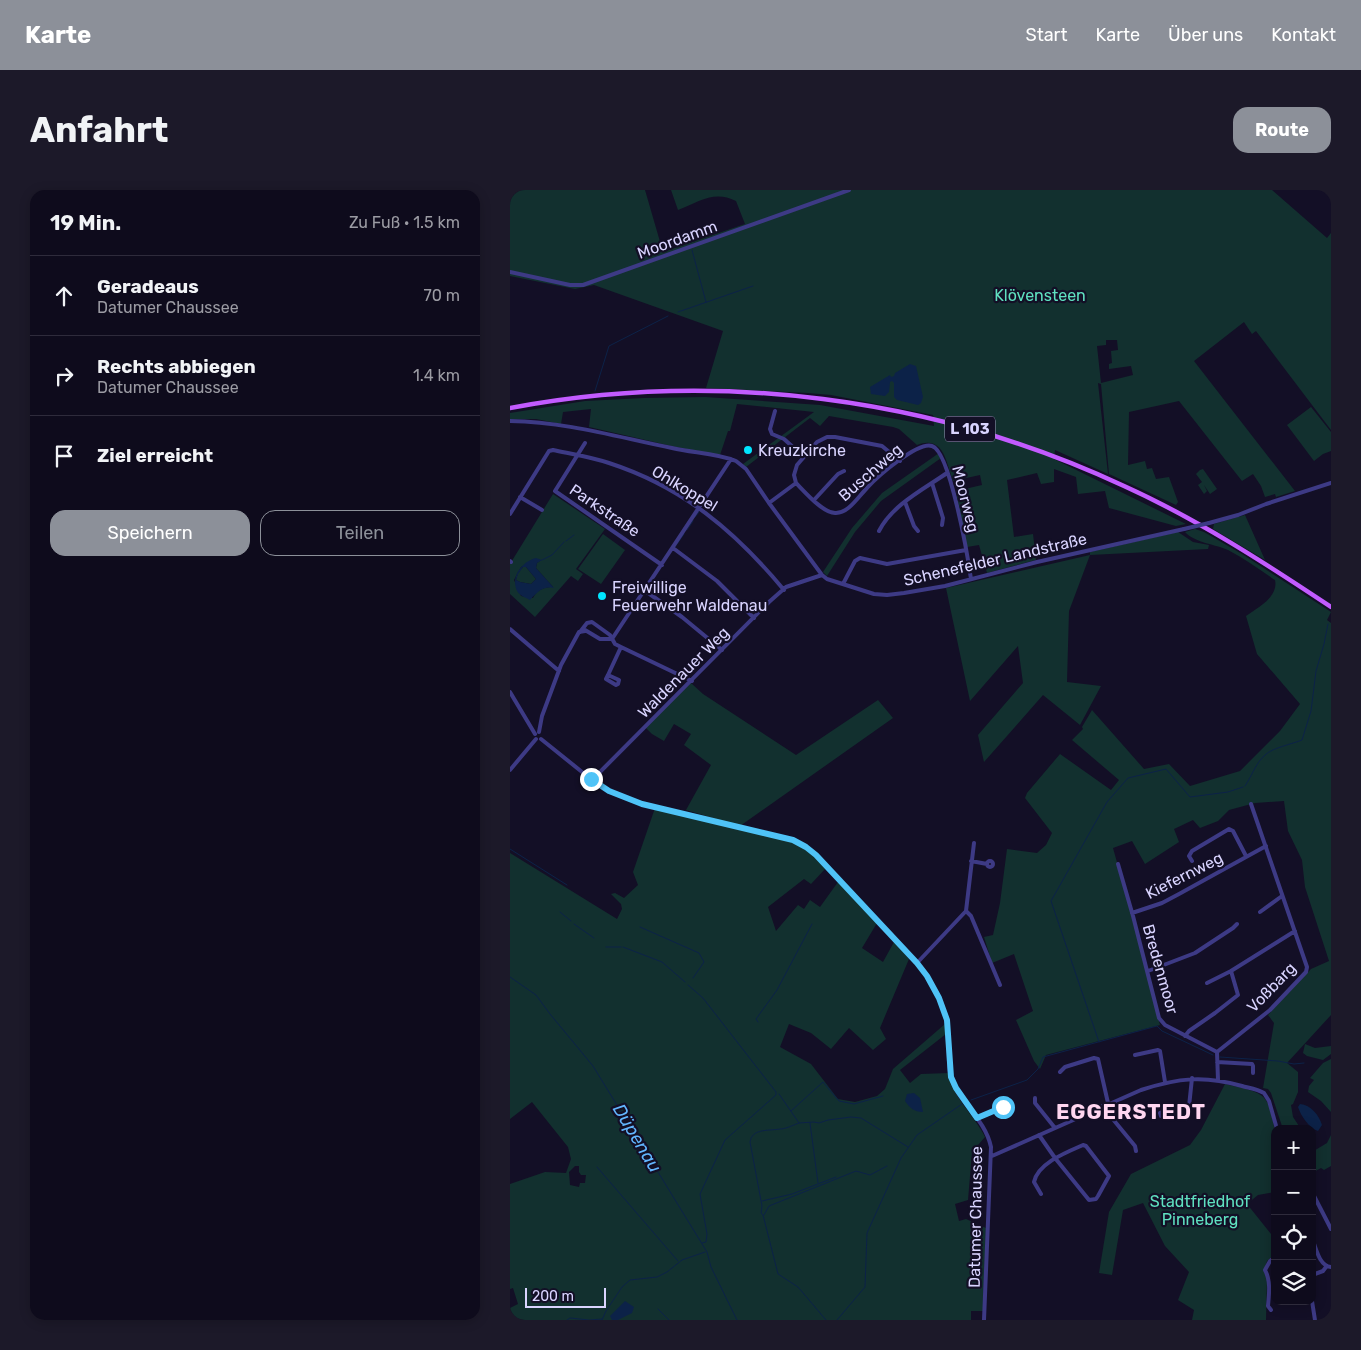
<!DOCTYPE html>
<html lang="de">
<head>
<meta charset="utf-8">
<style>
  body { margin:0; font-family:Rubik,sans-serif; background:#1c1929; color:#f1f3f6 }
  .controls { position:absolute; right:15px; bottom:15px; display:grid; overflow:hidden; border-radius:10px; box-shadow:0 2px 12px #0003 }
  .controls button { width:45px; height:45px; display:grid; place-items:center; padding:0; border:0; border-bottom:1px solid #2e2b3b; background:#0e0b1c; color:#f1f3f6; font:25px sans-serif }
  .scale { position:absolute; left:15px; bottom:12px; width:81px; box-sizing:border-box; padding-left:5px; border:2px solid #d9d4ff; border-top:0; font-size:14px; line-height:18px; white-space:nowrap; color:#d9d4ff; -webkit-text-stroke:4px #130f26; paint-order:stroke }
  .stop { position:absolute; width:15px; height:15px; margin:-11px; border:4px solid #4fc3f7; border-radius:50%; background:#fff }
  .stop.end { background:#4fc3f7; border-color:#fff; box-shadow:0 1px 5px #0008 }
  .list { margin:0; padding:0; list-style:none }
  h2 { display:flex; justify-content:space-between; align-items:center; height:65px; margin:0; padding:0 20px; font-size:21px }
  h2 small { font-size:16px; font-weight:400; color:#9b9ba3 }
  .list li { display:grid; grid-template-columns:32px 1fr auto; gap:15px; align-items:center; box-sizing:border-box; height:80px; padding:0 20px; border-top:1px solid #2e2b3b }
  .list b { display:block; font-size:19px; white-space:nowrap }
  .list p { margin:0; font-size:16px; white-space:nowrap; color:#9b9ba3 }
  .list em { font-size:16px; font-style:normal; color:#9b9ba3 }
  .actions { display:flex; gap:10px; padding:15px 20px }
  .actions a { flex:1; padding:11px 0; border:1px solid #8c9099; border-radius:15px; text-align:center; font-size:18px; color:#8c9099 }
  .actions .main { background:#8c9099; color:#fff }
  .icon { flex:none; width:28px; height:28px; fill:none; stroke:currentColor; stroke-width:2; stroke-linecap:round; stroke-linejoin:round }
  .map { position:relative; flex:none; width:821px; height:1130px; overflow:hidden; border-radius:15px }
  header { display:flex; align-items:center; gap:30px; box-sizing:border-box; height:70px; padding:0 25px; background:#8c9099; color:#fff }
  header strong { font-size:24px }
  nav { display:flex; gap:28px; margin-inline-start:auto; font-size:18px }
  .intro { display:flex; align-items:center; justify-content:space-between; box-sizing:border-box; height:120px; padding:0 30px }
  h1 { margin:0; font-size:35px }
  .button { padding:12px 22px; border-radius:15px; background:#8c9099; color:#fff; font-size:18px; font-weight:700 }
  main { display:flex; gap:30px; padding:0 30px }
  aside { flex:1; background:#0e0b1c; border-radius:15px; box-shadow:0 2px 12px #0003 }
  .map>svg:first-child { display:block }
  .green { fill:#12302f; fill-rule:evenodd }
  .water { fill:#0c2248; fill-rule:evenodd }
  .lines { fill:none; stroke-linecap:round; stroke-linejoin:round }
  .stream { stroke:#0c2248; stroke-width:1 }
  .minor { stroke:#3d3a85; stroke-width:4 }
  .major { stroke:#c25bff; stroke-width:4.5 }
  .minor-bridge { stroke:#3d3a85; stroke-width:4 }
  .route { stroke:#4fc3f7; stroke-width:6 }
  .poi-dot { fill:#00e5ff; stroke:#130f26; stroke-width:2 }
  .labels { text-anchor:middle; stroke-width:4.5; stroke-linejoin:round; paint-order:stroke }
  .shield { fill:#130f26; stroke:#9e99be; stroke-width:1 }
  .shield-label { font-size:15px; font-weight:bold; fill:#d9d4ff }
  .street-label { font-size:16px; fill:#d9d4ff; stroke:#130f26 }
  .park-label { font-size:16px; fill:#5fe0c0; stroke:#130f26 }
  .poi-label { font-size:16px; fill:#d9d4ff; stroke:#130f26; text-anchor:start }
  .water-label { font-size:18px; font-style:italic; fill:#62b6ff; stroke:#130f26 }
  .district-label { font-size:21px; font-weight:bold; letter-spacing:1px; fill:#ffd6f0; stroke:#130f26 }
</style>
</head>
<body>
<header>
<strong>Karte</strong>
<nav><a>Start</a><a>Karte</a><a>Über uns</a><a>Kontakt</a></nav>
</header>
<div class="intro"><h1>Anfahrt</h1><a class="button">Route</a></div>
<main>
<aside>
<h2>19 Min.<small>Zu Fuß · 1.5 km</small></h2>
<ul class="list">
<li><svg class="icon" aria-label="ahead" viewBox="0 0 24 24"><path d="M12 20V5M6 11l6-6 6 6"/></svg><div><b>Geradeaus</b><p>Datumer Chaussee</p></div><em>70 m</em></li>
<li><svg class="icon" aria-label="right" viewBox="0 0 24 24"><path d="M7 20v-9h11M14 6l5 5-5 5"/></svg><div><b>Rechts abbiegen</b><p>Datumer Chaussee</p></div><em>1.4 km</em></li>
<li><svg class="icon" aria-label="arrive" viewBox="0 0 24 24"><path d="M6 21V4h12l-3 4 3 4H6"/></svg><div><b>Ziel erreicht</b></div></li>
</ul>
<div class="actions"><a class="main">Speichern</a><a>Teilen</a></div>
</aside>
<div class="map">
<svg width="821" height="1130" viewBox="0 0 821 1130">
  <rect width="100%" height="100%" fill="#130f26"/>
  <path class="green" d="M0,0h135l18,62 82,-28 -9,-23c-22,-11 -37,1 -58,9l-7,-20h601l55,48 4,-5v197l-75,-99 -4,3 -8,-12 -50,39 101,130 -19,6 -1,-3 -10,3 -4,-11 -8,-12 -11,7 -63,-80 -50,11 -1,53 17,-4 2,8 5,-1 4,11 13,-2 9,25 -2,3 -67,-31 -8,-90 -3,-1 10,91 -53,-24 -1,9 132,65 -10,2 -67,-18 -4,-17 -27,3 -2,-17 -22,-8v13l-13,2 -4,-11 -30,7 7,57 19,-3 3,26 -49,13 -8,-28 -12,2 -11,-56 26,-6 -2,-10 -27,6c-7,-19 -9,-46 -36,-36l-18,-16 -6,-2 -64,-11 -9,10 -10,-8 -64,49 -3,-3 71,-52 -77,-8 -7,27h-2l-8,24 -44,-8 -87,-20 2,-18 -28,3 -2,12 -25,-5h-26v-6l75,-12 59,-3 61,-1 115,8 114,21 -1,-11 -102,-20 -23,-2 -102,-5 17,-57 -129,-46 -19,4 -65,-13zM596,150h11l1,10 -7,1 1,12 -3,1v5l22,-3 2,9 -32,8 -4,-37 9,-1z
    M801,217l20,25v19l-8,3 -9,7 -27,-36z
    M429,263l2,5 -60,43 -26,31 -28,44 -4,-4 29,-44 30,-35z
    M693,279l14,20 -7,5 -6,-9 3,6 -3,3 -6,-9 4,-3 -6,-8 4,-4z
    M43,304l52,35 -29,40 7,5 -5,7 -7,-5 -36,41 -25,-23v-30zM31,370l-4,3 -1,5 17,19c-8,0 -16,2 -20,11l-12,-2 -7,-16 7,-13z
    M735,325l20,45 -52,-31 1,-5z
    M685,339l9,3 38,22 89,58 -4,8 4,3v392l-44,48 11,9v20l-5,12 -2,1 2,12 8,12h-18l-12,-36 -3,-4 -5,-1 11,-65 -6,-8 43,-46 18,-8 -24,-74 -3,-27 -14,-29 -4,-30 -29,2 -26,7 -11,11 -18,7 -7,-8 -19,9 5,13 -34,22 -13,-23 -19,7 24,86 23,91 -114,30 -6,14 -6,-8 -18,-41 17,-9 -19,-57 -22,9 -8,-26 9,-2 7,-32 7,-54 30,4 9,-8 6,-12 -27,-35 2,-5 33,-39 51,36 8,-10 -47,-40 11,-11 -1,-2 10,-17 52,59 25,-5 21,22 50,-15 40,-40 20,-27 -43,-50 -11,-38c11,-8 33,-19 29,-36 -15,-10 -30,-21 -47,-30 -13,-6 -33,-7 -43,-18z
    M668,342l15,10 16,3 -1,4 -118,6 -21,56 -2,71 34,4 -21,39 -37,-30 -59,67 -6,-27 45,-52 -5,-37 -48,55 -24,-113 144,-33v-3z
    M93,344l22,16 -24,34 -23,-15z
    M13,377h3l10,12 -5,5 -11,-2 -4,-2 2,-7z
    M181,493l12,11 93,61 82,-55 15,18 -153,108 -54,-16 25,-45 -27,-20 7,-11 -17,-10 -10,17 -12,-7 -7,-7z
    M145,618l138,33 23,15 10,12 -15,16 -7,-5 -36,28 8,24 22,-26 6,4 6,-9 10,7 18,-25 39,41 -15,25 21,14 11,-20 15,17 -29,69 6,11 -13,11 -24,-22 -18,21 -20,-16 -22,-9 -9,23 31,17 27,35 17,3 22,-6 8,-7 8,-20 52,-45 1,10 -46,36 10,13 11,-9 28,-1c1,20 27,45 36,64l-13,15 -4,48 -13,4 4,17 7,-2 20,9 -3,83h-12v9h-461v-12l8,-4 -5,-16 -3,1v-105l35,-12 21,1 5,-14 -3,-12 -36,-45 -22,17v-266l107,66 5,-10 -1,-5 -10,-10 4,-1 9,5 14,-13 -5,-13zM65,976h4v6l2,3h5l-1,8h-5l-1,4 -9,-2 -1,-13z
    M795,854l10,4 16,-2v8l-8,6 -16,-4 -4,-3z
    M821,869v53l-10,-11 -13,-9 1,-6 5,-6 -4,-2 13,-15z
    M715,894c11,3 28,5 37,12 18,14 13,73 13,96l-17,3 -11,9 28,35v15l-8,7 -3,10 3,9 -1,40h-74l2,-10 -16,-10 11,-28 -24,-26 -22,-43 -20,7 -11,65 -13,-2 10,-61 22,-38 59,-29 11,-15z
    M821,945v31l-7,4 -3,-2 -9,5v-21l15,-9z"/>
  <path class="water" d="M400,174l6,2 7,31 -2,6 -3,2 -21,-5 -3,-3v-14l-2,-2 -2,1 -1,10 -4,4 -14,-2 -1,-7 20,-12 1,2 3,-1 1,-3z
    M26,368l6,2 -5,3 -1,5 18,20c-12,-2 -16,4 -24,12 -5,-3 -10,-4 -13,-9 -7,-15 6,-30 19,-33zM13,377h3l10,12 -5,5 -11,-2 -4,-2 2,-6z
    M404,903l6,5 3,14c-9,0 -13,-4 -18,-11l2,-7z
    M790,914c11,1 19,11 22,21l-4,6c-9,-3 -17,-15 -20,-24z
    M115,1111l9,6 -2,6 -14,7h-6l-2,-4z"/>
  <g class="lines">
    <path class="stream" d="M182,60l14,52
      M168,122l75,-26
      M85,201l14,-45 59,-30
      M185,327l4,-5
      M177,340l6,-9
      M56,351l8,-6
      M165,357l9,-13
      M32,370l10,-5 12,-13
      M735,596c7,-10 10,-22 20,-31 7,-7 27,-11 37,-15l9,-29 5,-40 8,-27 4,-20
      M0,659l57,36
      M50,722l11,9
      M64,734l20,14
      M130,737l59,26 5,9 -11,16
      M96,757h15
      M113,757l39,15 23,20
      M0,787l26,18 14,19 43,52 114,186 4,15 26,53
      M178,795l15,13 73,94v3l-51,45 -25,54 7,40 -1,8 -4,1
      M248,832l-2,-3 21,-29 35,-66
      M589,852l-48,-141 56,-99 21,-24 38,-9 24,28 38,-5 15,-5
      M710,867l58,4 16,3 10,-1
      M269,904l20,29 15,-1 5,1 9,-3 23,-3 10,1 47,29
      M461,910l56,-20 11,-11 5,-12 114,-31 5,5 51,24
      M281,921l32,-29 16,19 15,3 29,-8
      M289,933c-6,2 -13,6 -19,6 -11,2 -28,-1 -30,13l12,64 -1,7 2,2 15,59 20,13 28,33
      M300,933l8,60
      M87,977l81,94
      M252,1011l30,-7 44,-17
      M254,1025l5,-9 87,-35 14,4 17,-9
      M148,1119l11,11
      M57,1130l3,-2 19,2
      M80,1130l12,-1
      M92,1130l4,-9 16,-24 8,-7 27,-3 10,-5 15,-12 23,-8
      M327,1130l28,-33 2,-54 34,-75 16,-23 45,-31"/>
    <path class="minor" d="M0,82l60,13h13l266,-95
      M265,221l-5,18 2,5 12,5 20,18
      M0,231c57,1 107,16 162,27 21,5 44,5 64,13l10,8 23,34 53,72 5,4 47,15 13,1 17,-2 41,-7 92,-24 147,-33
      M75,253l-30,48 107,74
      M286,293l-2,-8 3,-10 20,-23 10,-5h8l47,9 18,15
      M422,293l11,35 -1,7
      M10,307l22,13
      M304,310l24,-26 6,-3
      M395,312l9,24 4,5
      M259,313l27,-20c9,9 27,30 39,30 13,1 23,-16 32,-25 10,-11 51,-47 65,-42 18,5 36,112 39,133
      M0,324l39,-63 4,-1c19,4 38,7 56,13 74,24 126,68 175,127
      M699,333l29,-8 28,-11 65,-21
      M369,341c13,-26 45,-42 68,-58
      M163,358l44,33 37,37
      M0,371l1,1
      M333,394l12,-23 5,-3 27,6 79,-14
      M134,400l38,27 40,33
      M0,439l49,42
      M75,440l15,9h12
      M70,442l7,-9 5,-1 18,13 5,9 6,3 71,34
      M102,449l119,-180
      M98,485l11,5 -1,4 -2,1 -10,-6 2,-4 13,-28
      M0,502l25,42
      M29,542l3,-16 19,-51 18,-33 6,-1
      M31,549l51,41 21,13 29,11 151,36 12,7 11,8 108,116c12,18 22,38 24,60 2,15 -1,32 3,47 7,24 34,40 40,69l-7,173
      M0,580l26,-31
      M82,590l177,-178 17,-15 36,-12
      M461,671l16,3
      M682,671l-3,-5 3,-5 37,-22 4,2 13,25
      M477 674a3 3 0 1 1 6 0a3 3 0 1 1-6 0Z
      M608,674l15,52 26,102 6,7 52,27 1,28
      M456,721l5,5 29,69
      M750,722l22,-16
      M622,723l30,-10 17,-9 87,-48
      M407,773l49,-52 8,-68
      M638,781l47,-18 38,-25 4,-4
      M697,793l24,-12 64,-40
      M675,846l4,-5 26,-18 23,-18 -7,-24
      M707,862l53,-42 36,-38 1,-5 -56,-163
      M625,865l23,-5 2,1 5,31
      M707,872l35,2 1,2v7
      M550,882l5,-5 29,-9 4,1 10,44
      M525,908v5l20,25
      M592,916l33,40 1,5
      M660,927l-7,-5 -3,1 1,3 24,3 3,-3 4,-38
      M467,928l26,-11
      M529,945l16,23 34,42 7,-1 2,-3 11,-20 -23,-30 -3,-1c-16,7 -45,18 -49,37l7,12
      M482,966l149,-66c37,-12 63,-15 101,-4 7,2 15,3 22,7l5,8 8,28
      M802,1002l19,37
      M765,1037l-2,5 2,2
      M802,1048c4,10 7,28 19,29
      M802,1085l11,-4 3,-4
      M802,1111l3,19
      M761,1120l-3,-4c1,-11 3,-25 -3,-36l5,-9 5,-4"/>
    <path class="major" d="M0,218c206,-39 424,-11 614,78 73,33 141,77 207,121"/>
    <path class="minor-bridge" d="M674,339l25,-6"/>
  </g>
  <g class="lines">
    <path class="route" d="M81,589l18,12 33,13 151,36 13,7 10,8 101,108 10,13 12,22 8,22 4,57 5,11 21,30 26,-11"/>
  </g>
  <g class="poi-dot">
    <circle cx="238" cy="260" r="5"/>
    <circle cx="92" cy="406" r="5"/>
  </g>
  <g class="labels">
    <rect class="shield" x="435" y="226.5" width="50" height="25" rx="4"/>
    <g class="shield-label">
      <text x="460" y="244">L 103</text>
    </g>
    <g class="street-label">
      <text transform="translate(167 49) rotate(-20)" y="6">Moordamm</text>
      <text transform="translate(360 282) rotate(-41)" y="6">Buschweg</text>
      <text transform="translate(175 298) rotate(31)" y="6">Ohlkoppel</text>
      <text transform="translate(456 309) rotate(76)" y="6">Moorweg</text>
      <text transform="translate(95 320) rotate(34)" y="6">Parkstraße</text>
      <text transform="translate(485 369) rotate(-13)" y="6">Schenefelder Landstraße</text>
      <text transform="translate(173 482) rotate(-45)" y="6">Waldenauer Weg</text>
      <text transform="translate(674 685) rotate(-27)" y="6">Kiefernweg</text>
      <text transform="translate(651 779) rotate(74)" y="6">Bredenmoor</text>
      <text transform="translate(761 797) rotate(-46)" y="6">Voßbarg</text>
      <text transform="translate(465 1027) rotate(-89)" y="6">Datumer Chaussee</text>
    </g>
    <g class="park-label">
      <text x="530" y="111">Klövensteen</text>
      <text x="690" y="1017">Stadtfriedhof<tspan x="690" dy="18">Pinneberg</tspan></text>
    </g>
    <g class="poi-label">
      <text x="248" y="266">Kreuzkirche</text>
      <text x="102" y="403">Freiwillige<tspan x="102" dy="18">Feuerwehr Waldenau</tspan></text>
    </g>
    <g class="water-label">
      <text transform="translate(127 948) rotate(59)" y="6">Düpenau</text>
    </g>
    <g class="district-label">
      <text x="621" y="929">EGGERSTEDT</text>
    </g>
  </g>
</svg>
<div class="controls">
<button>+</button>
<button>−</button>
<button><svg class="icon" aria-label="locate" viewBox="0 0 24 24"><circle cx="12" cy="12" r="6"/><path d="M12 2v4M12 18v4M2 12h4M18 12h4"/></svg></button>
<button><svg class="icon" aria-label="layers" viewBox="0 0 24 24"><path d="M12 4l9 5-9 5-9-5zM3 14l9 5 9-5"/></svg></button>
</div>
<div class="scale">200 m</div>
<div class="stop" style="left:493px;top:917px"></div>
<div class="stop end" style="left:81px;top:589px"></div>
</div>
</main>
</body>
</html>
